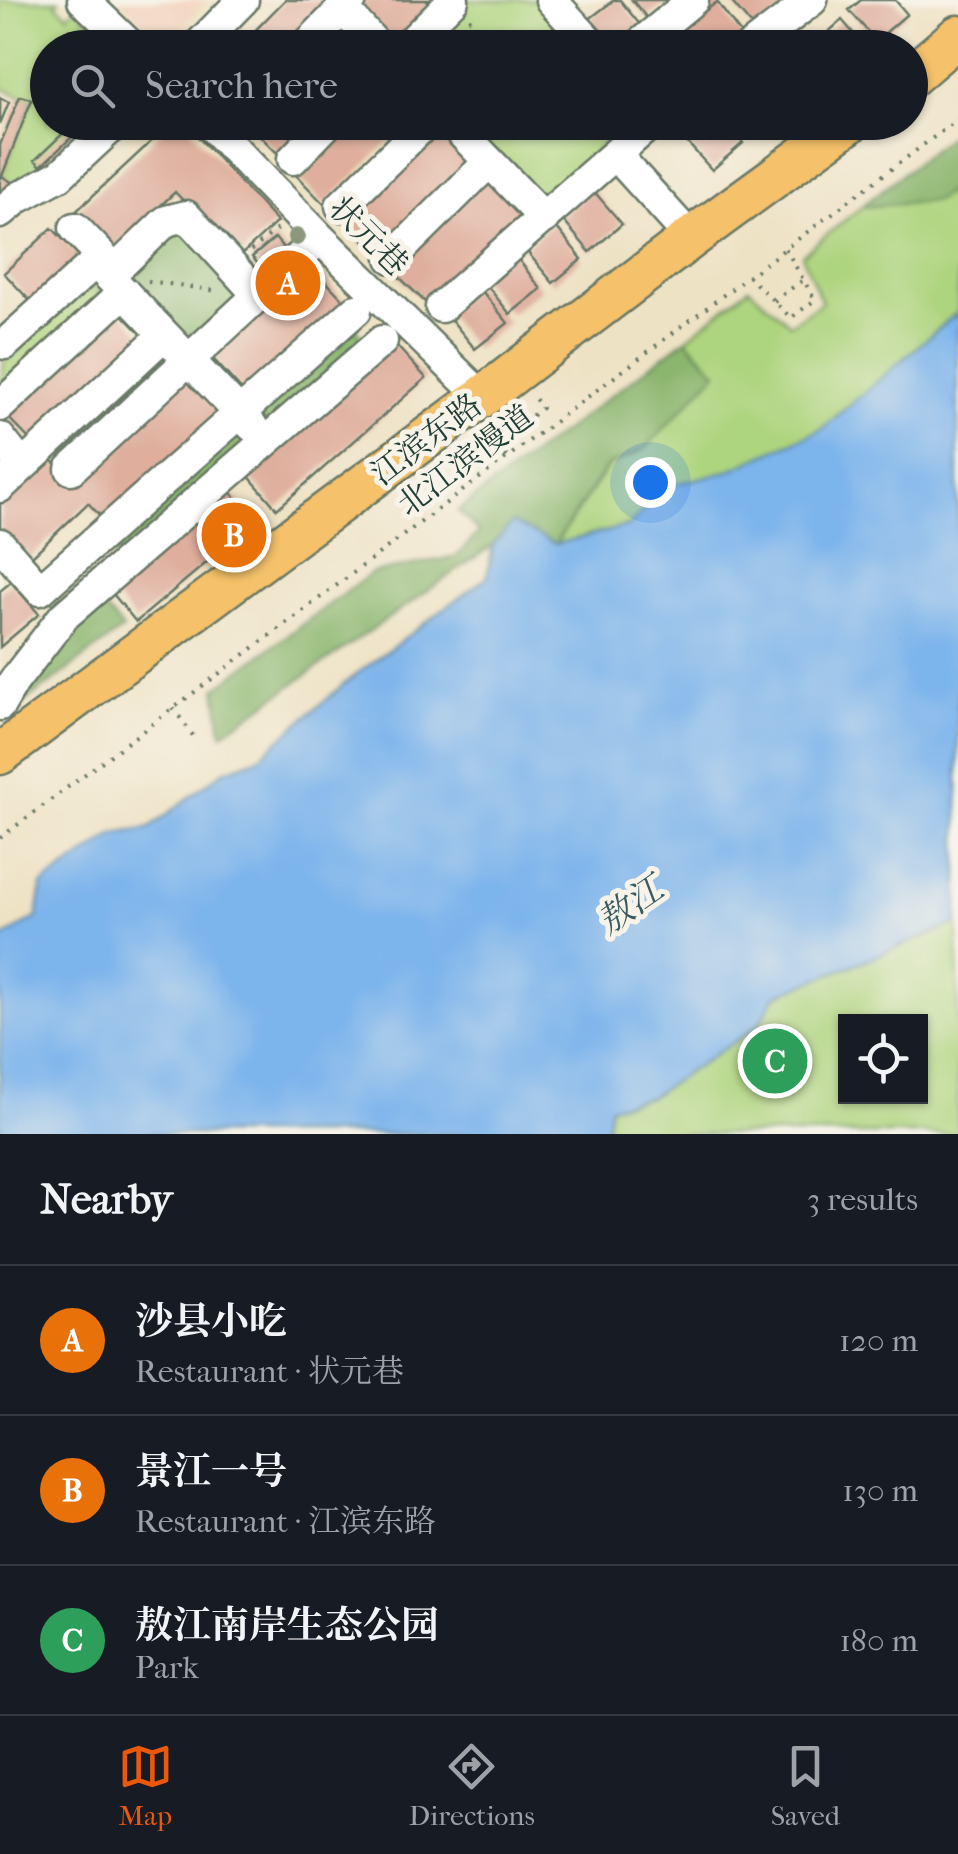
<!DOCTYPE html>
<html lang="en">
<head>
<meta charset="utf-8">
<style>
  body { margin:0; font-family:"IM FELL French Canon","Noto Serif SC",serif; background:#242831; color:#f1f3f6 }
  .controls { position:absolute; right:30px; bottom:30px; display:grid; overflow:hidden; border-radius:0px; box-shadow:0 2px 8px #0004 }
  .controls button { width:90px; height:90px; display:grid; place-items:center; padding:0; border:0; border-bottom:2px solid #363941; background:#171b24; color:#f1f3f6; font:50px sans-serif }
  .you { position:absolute; left:650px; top:482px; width:35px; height:35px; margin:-25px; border:8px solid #fff; border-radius:50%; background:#1a73e8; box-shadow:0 0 0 15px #1a73e833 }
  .badge { display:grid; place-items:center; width:65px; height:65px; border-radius:50%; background:#ea580c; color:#fff; font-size:32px; font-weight:700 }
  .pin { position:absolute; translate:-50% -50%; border:5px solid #fff; box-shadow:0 2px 10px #0006 }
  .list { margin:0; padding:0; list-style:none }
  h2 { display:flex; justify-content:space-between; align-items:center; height:130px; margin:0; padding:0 40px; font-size:42px }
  h2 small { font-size:32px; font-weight:400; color:#9ea1a6 }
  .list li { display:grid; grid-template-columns:65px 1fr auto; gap:30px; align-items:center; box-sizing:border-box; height:150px; padding:0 40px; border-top:2px solid #363941 }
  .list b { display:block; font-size:38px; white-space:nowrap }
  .list p { margin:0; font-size:32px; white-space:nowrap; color:#9ea1a6 }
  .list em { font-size:32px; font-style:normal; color:#9ea1a6 }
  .icon { flex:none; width:55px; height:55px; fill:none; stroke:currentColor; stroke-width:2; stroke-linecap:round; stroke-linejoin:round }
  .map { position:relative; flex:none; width:958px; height:1134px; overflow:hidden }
  .search { position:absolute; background:#171b24; box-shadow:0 2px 8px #0004; left:30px; right:30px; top:30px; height:110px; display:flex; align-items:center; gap:25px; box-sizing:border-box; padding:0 35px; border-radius:55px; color:#9ea1a6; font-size:38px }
  .sheet { height:580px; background:#171b24 }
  nav { display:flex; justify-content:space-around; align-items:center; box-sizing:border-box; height:140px; border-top:2px solid #363941; background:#171b24; font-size:28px; color:#9ea1a6 }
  nav a { display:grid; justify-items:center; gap:5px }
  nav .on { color:#ea580c }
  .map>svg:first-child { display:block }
  .built { fill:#f2d4be }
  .green { fill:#add47e; stroke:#668859; stroke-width:2.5; fill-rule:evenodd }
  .forest { fill:#8ab66d; stroke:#547a50; stroke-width:2.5 }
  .water { fill:#7bb4ec; stroke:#4d7890; stroke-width:2.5 }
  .building { fill:#dfae9c }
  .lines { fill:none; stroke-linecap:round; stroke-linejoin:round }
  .minor-casing { stroke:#677766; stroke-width:35 }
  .major-casing { stroke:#677766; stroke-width:45 }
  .path { stroke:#677766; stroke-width:4; stroke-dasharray:2.5 8; stroke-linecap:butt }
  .minor { stroke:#fff; stroke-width:30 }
  .major { stroke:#f5c16b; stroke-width:40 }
  .tree { fill:#8c987d }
  .labels { text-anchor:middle; stroke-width:10; stroke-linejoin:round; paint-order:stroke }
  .street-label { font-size:32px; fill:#1f3d34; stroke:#f7f3e8 }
  .water-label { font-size:35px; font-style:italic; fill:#365b62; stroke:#f7f3e8 }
</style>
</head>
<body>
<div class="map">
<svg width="958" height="1134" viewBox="0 0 958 1134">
  <rect width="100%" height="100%" fill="#f7f3e8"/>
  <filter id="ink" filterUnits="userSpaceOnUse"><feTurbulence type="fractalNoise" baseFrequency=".01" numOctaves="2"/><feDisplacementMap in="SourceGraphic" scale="20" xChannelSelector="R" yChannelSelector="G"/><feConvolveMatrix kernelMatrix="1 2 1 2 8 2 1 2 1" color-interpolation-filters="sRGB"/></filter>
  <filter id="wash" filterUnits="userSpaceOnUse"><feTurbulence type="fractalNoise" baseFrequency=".0048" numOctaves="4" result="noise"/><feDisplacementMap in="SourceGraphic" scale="40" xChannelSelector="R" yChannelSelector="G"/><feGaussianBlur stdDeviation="2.25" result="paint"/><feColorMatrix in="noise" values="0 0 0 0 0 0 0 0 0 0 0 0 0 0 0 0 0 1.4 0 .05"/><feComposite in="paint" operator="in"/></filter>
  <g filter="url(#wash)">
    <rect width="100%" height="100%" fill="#eee2c4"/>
    <path class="built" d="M120,0h89l-28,28 -10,7 -10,1 -10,-5z"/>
    <path class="green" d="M0,0h59l-3,4 12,11 8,-8 19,22 -11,18 -36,1v74l40,1 -69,64 -17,-11 30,-76 -32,-12z
      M468,0h70l45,48h-165z
      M463,123h162l-85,80z
      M958,185v127l-136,117 -94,42 -60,15 -39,40 -74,18 53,-78 37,-17 71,-78 -30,-32 63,-51 41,36 32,-22 -20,-47 59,-48 74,-6z
      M88,281l18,19 -106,86 5,-29z
      M958,924v210h-357l5,-4 4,-24 40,-9 108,-71 18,-31zM846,1022h74v74h-74z"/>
    <path class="forest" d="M958,129v56l-23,16 -74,6z
      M181,222l67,73 -61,55 -66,-73z
      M353,325l17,20 -99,85 -17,-19z
      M686,339l31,33 -72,77 -38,17 -52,78 -43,-21 -19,22 -271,189 -6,-46 156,-115 85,-17 22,-24 -21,-21z
      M155,350l17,18 -99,94 -16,-18z
      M236,427l16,19 -132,113 -16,-19z
      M97,600l26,29 -120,89 26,-43z"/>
    <path class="water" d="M958,312v612l-182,71 -18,31 -108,71 -40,9 -4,24 -5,4h-601v-194l37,-23 5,-32 73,-51 35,-6 73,-57 34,-12 93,-80 137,-102 6,-32 19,-22 43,21 74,-18 39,-40 60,-15 94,-42z"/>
    <g id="blocks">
      <path class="building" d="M285,0h53l-47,48h-53z
        M361,0h68l5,5 -41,39 -38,-39z
        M614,0h6l21,26 -28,22h-3l-22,-28z
        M632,0h37l-22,18z
        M730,0h64l-37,32z
        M861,0h34l12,14 -31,27 -27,-31z
        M717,2l26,35 -14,11h-44l-10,-14z
        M842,20l24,28h-56z
        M95,29l13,19h-24l-5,-8z
        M343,31l17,17h-33z
        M20,96l12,3 -30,77 17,11 -19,10v-52z
        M0,98l9,4 -9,22z
        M75,122h13l-47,44 -6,-6z
        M172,122h12l93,100 -39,36 -63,-66 -68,64 -37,-39z
        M253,122h63l-35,35 -31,-31z
        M342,122h67l-84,83 -33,-34z
        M705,122h21l17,21 -31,27 -27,-30z
        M737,122h34l-20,17z
        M441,130l33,33 -95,93 -32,-33z
        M489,177l35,35 -95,94 -36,-35z
        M592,189l30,35 -32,28 -30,-35z
        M553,223l29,36 -29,24 -29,-35z
        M52,228l29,30 -48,46 -29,-31z
        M275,238l15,18 -22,19 -16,-18z
        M512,251l29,38 -31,25 -30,-37z
        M305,259l42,45 -100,92 -41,-45z
        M477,285l31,38 -33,26 -30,-37z
        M117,307l32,34 -113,105 -32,-33z
        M394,343l32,35 -149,131 -31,-36z
        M182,374l40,43 -114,107 -20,-21 -58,55 -30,-31v-26l48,-45 22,23z
        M228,489l28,32 -120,101 -27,-33z
        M11,582l28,32 -39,33v-56z"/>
    </g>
  </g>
  <g filter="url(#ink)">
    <use href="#blocks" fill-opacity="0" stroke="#677766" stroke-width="2.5"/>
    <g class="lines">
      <g class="minor-casing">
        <path id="minor" d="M83,0l50,48
          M551,0l44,48
          M343,9l36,39
          M196,48l47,-48
          M304,48l47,-48
          M405,48l48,-48
          M635,48l58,-48
          M749,48l63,-48
          M208,122l112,116 162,159
          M451,122l93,96
          M616,155l75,83
          M293,159l36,-37
          M341,206l86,-84
          M0,213l18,-15 42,-23 57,-53
          M392,258l97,-96
          M95,262l157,164
          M109,276l57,-55 20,-5 72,79
          M441,307l211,-185
          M5,344l97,-88 -27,-28
          M0,406l124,-114
          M0,438l22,28
          M71,469l249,-231
          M0,487l164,-152
          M0,544l40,46 316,-280
          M0,705l14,-24 50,-65 318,-275"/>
      </g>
      <g class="major-casing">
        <path id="major" d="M910,77l48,-41
          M0,754l482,-357 209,-159 159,-116"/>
      </g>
      <path class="path" d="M469,18l28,30
        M524,122l19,5 16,-5
        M587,122l10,12
        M496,133l11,-11
        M251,251l26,-22
        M748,276l43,42 24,-18 -30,-52
        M148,281l70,10
        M774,301l29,-21
        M507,457l-11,-14 46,-35 -9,-12
        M173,708l21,29
        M0,838l958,-719"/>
      <use href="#minor" class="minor"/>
      <use href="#major" class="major"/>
    </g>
    <circle class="tree" cx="296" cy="237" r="9"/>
  </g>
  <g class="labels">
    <g class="street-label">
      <text transform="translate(369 236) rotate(45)" y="11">状元巷</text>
      <text transform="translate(426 439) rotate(-37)" y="11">江滨东路</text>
      <text transform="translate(465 460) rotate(-37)" y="11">北江滨慢道</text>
    </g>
    <g class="water-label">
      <text transform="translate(630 905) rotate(-35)" y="12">敖江</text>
    </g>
  </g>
</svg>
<div class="controls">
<button><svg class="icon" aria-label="locate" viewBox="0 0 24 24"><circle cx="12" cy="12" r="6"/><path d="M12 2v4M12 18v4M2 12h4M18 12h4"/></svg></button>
</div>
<div class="you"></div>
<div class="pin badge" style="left:288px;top:283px;background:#e8710a">A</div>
<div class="pin badge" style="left:234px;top:535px;background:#e8710a">B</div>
<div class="pin badge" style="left:775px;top:1061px;background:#2e9e5b">C</div>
<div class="search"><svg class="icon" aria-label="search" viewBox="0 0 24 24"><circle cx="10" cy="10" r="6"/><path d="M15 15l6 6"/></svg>Search here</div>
</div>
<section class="sheet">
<h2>Nearby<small>3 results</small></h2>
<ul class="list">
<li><span class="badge" style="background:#e8710a">A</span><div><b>沙县小吃</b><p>Restaurant · 状元巷</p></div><em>120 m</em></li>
<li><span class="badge" style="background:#e8710a">B</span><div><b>景江一号</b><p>Restaurant · 江滨东路</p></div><em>130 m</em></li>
<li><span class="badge" style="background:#2e9e5b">C</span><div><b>敖江南岸生态公园</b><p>Park</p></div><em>180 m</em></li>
</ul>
</section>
<nav>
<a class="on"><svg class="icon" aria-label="map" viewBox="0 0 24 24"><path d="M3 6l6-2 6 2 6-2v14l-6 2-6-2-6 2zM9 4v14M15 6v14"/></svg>Map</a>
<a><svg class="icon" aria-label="directions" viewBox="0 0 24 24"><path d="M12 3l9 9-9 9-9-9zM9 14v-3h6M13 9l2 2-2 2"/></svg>Directions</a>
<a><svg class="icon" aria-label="saved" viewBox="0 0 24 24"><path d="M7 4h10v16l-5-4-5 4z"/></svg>Saved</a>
</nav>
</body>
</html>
